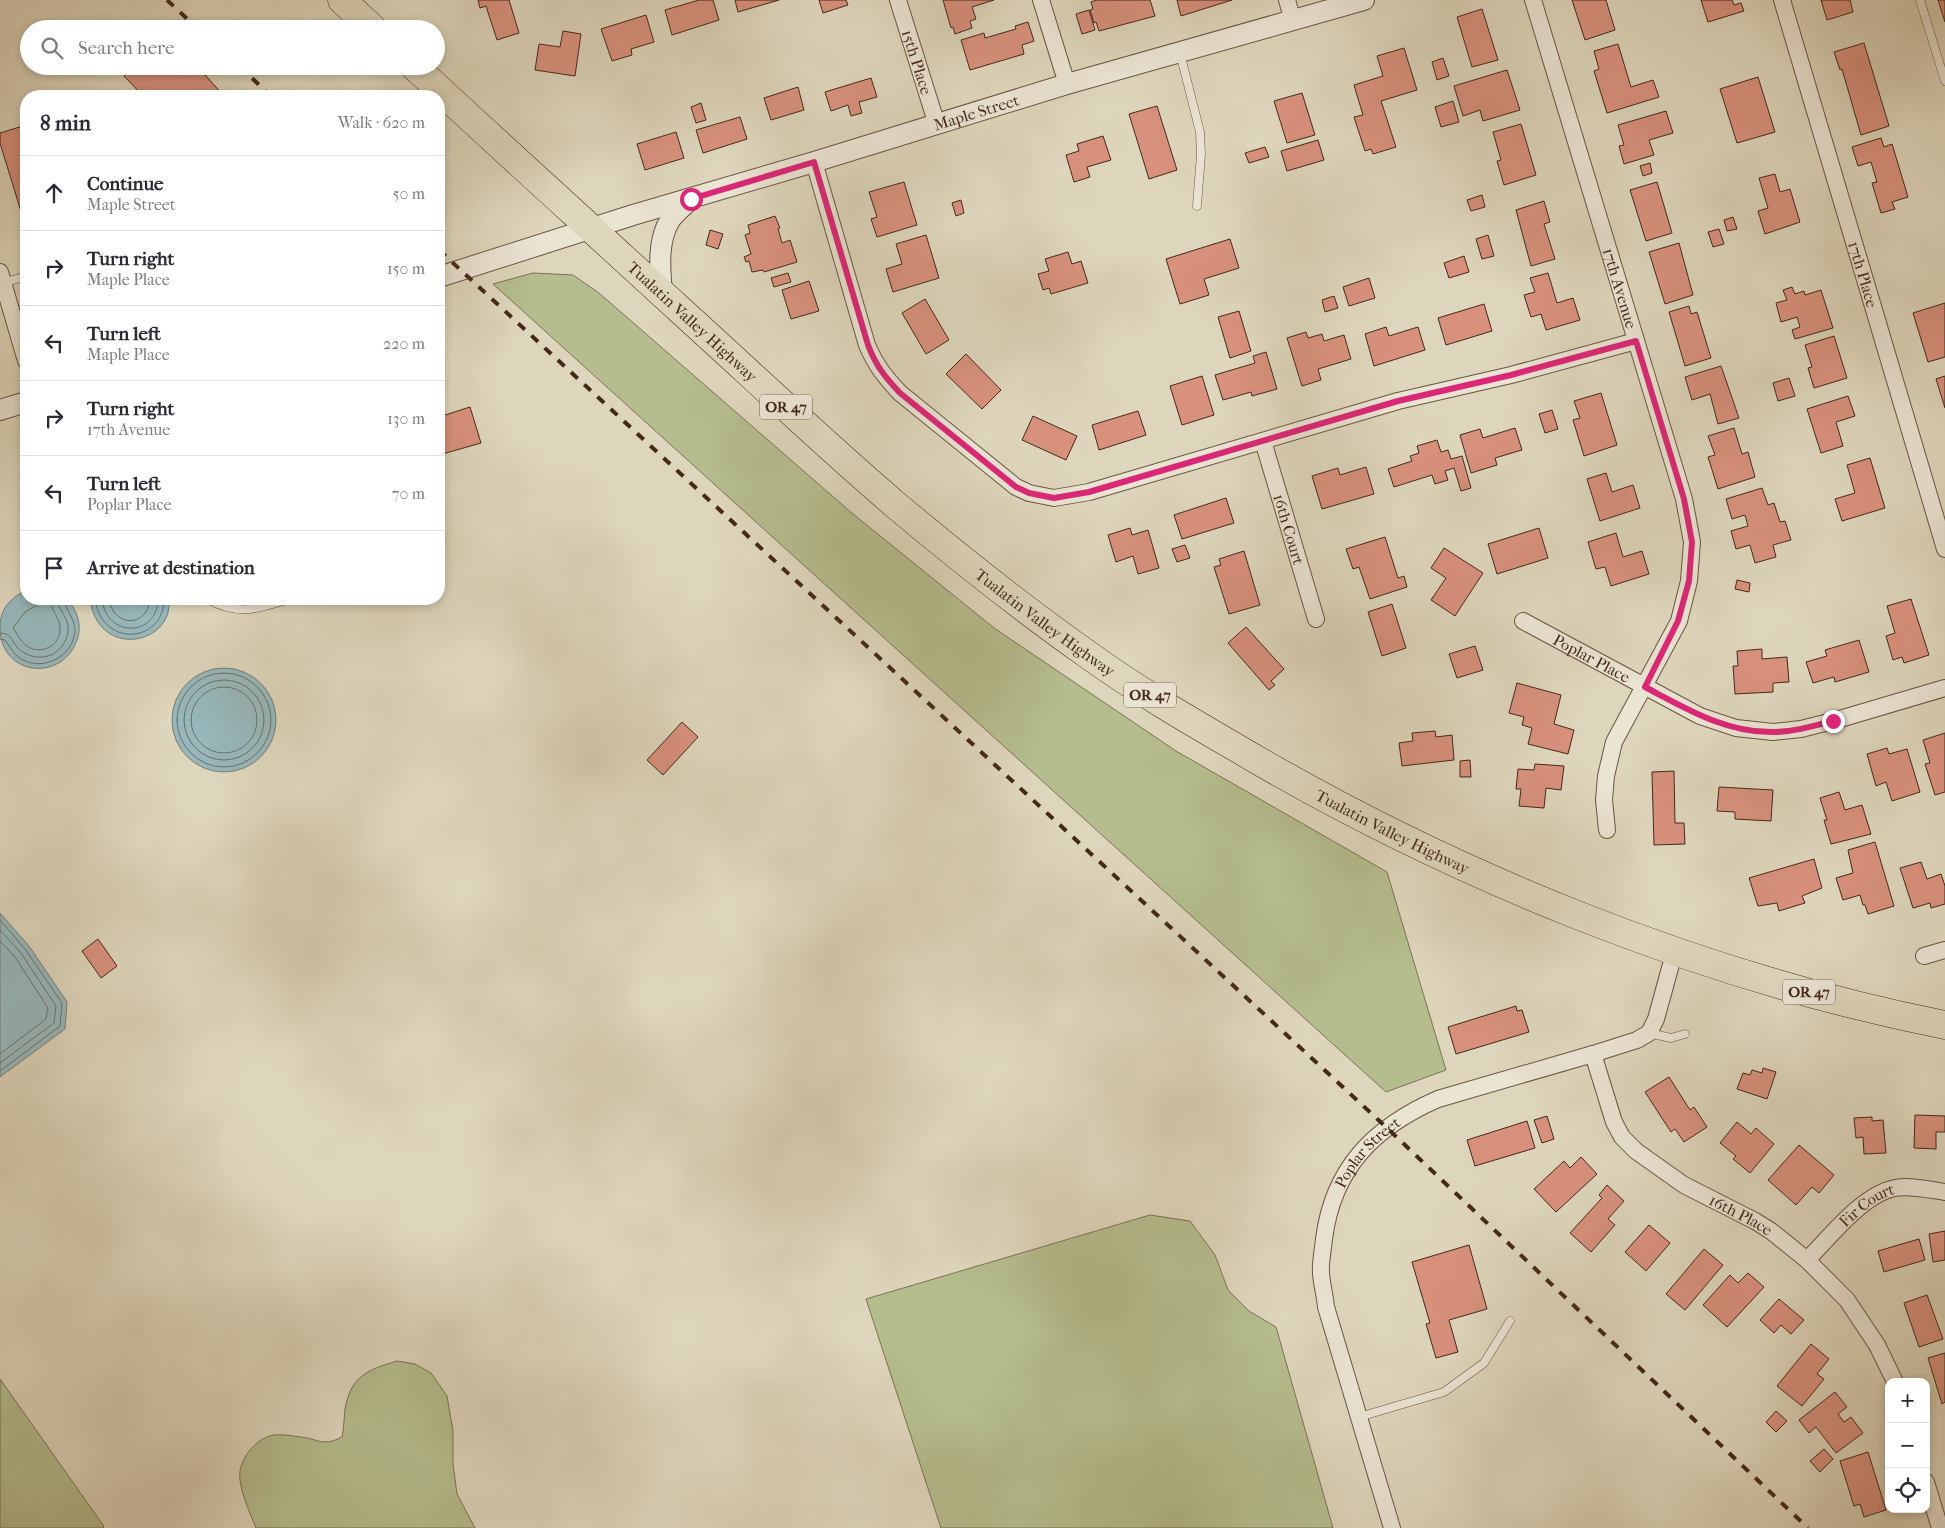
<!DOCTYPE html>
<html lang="en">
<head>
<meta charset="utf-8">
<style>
  body { margin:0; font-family:"IM FELL French Canon",serif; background:#f2f2f3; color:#2b2b33 }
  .controls { position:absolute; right:15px; bottom:15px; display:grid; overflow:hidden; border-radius:10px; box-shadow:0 2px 8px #0003 }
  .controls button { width:45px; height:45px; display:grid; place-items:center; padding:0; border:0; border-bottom:1px solid #e1e1e2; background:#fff; color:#2b2b33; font:25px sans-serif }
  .stop { position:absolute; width:15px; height:15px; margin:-11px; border:4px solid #db2777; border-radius:50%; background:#fff }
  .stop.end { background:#db2777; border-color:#fff; box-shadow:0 1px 5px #0008 }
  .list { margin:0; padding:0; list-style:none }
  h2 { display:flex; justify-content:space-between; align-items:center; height:65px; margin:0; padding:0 20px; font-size:21px }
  h2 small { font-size:16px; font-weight:400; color:#7c7c81 }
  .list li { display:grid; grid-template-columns:32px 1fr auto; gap:15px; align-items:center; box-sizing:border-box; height:75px; padding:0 20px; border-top:1px solid #e1e1e2 }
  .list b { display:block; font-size:19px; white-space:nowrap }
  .list p { margin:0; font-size:16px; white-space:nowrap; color:#7c7c81 }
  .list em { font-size:16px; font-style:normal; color:#7c7c81 }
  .icon { flex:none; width:28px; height:28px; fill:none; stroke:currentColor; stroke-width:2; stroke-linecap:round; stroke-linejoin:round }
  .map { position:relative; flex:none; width:1945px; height:1528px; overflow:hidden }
  .search { position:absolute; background:#fff; box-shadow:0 2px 8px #0003; left:20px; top:20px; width:425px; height:55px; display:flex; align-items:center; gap:12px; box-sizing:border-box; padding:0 18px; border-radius:28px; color:#7c7c81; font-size:19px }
  .panel { position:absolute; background:#fff; box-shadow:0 2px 8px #0003; left:20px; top:90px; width:425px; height:515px; border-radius:20px }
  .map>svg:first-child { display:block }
  .green { fill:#b5bd8e; stroke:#7c7254 }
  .water { fill:#97b7ba; stroke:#767e7a }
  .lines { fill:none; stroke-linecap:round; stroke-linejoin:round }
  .shore { stroke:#6e706a; stroke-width:1 }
  .building { fill:#d8917d; stroke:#442819 }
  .service-casing { stroke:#6a5442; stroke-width:9 }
  .minor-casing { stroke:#6a5442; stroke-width:18 }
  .tertiary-casing { stroke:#6a5442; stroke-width:22 }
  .trunk-casing { stroke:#442819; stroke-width:29 }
  .service { stroke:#eae4d3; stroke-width:8 }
  .minor { stroke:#eae4d3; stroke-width:16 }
  .tertiary { stroke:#eae4d3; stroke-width:20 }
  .trunk { stroke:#ded6bc; stroke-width:28 }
  .rail { stroke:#442819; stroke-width:4; stroke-dasharray:9 9; stroke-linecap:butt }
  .route { stroke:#db2777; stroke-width:6 }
  .labels { text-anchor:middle; stroke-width:4; stroke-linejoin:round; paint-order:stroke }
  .shield { fill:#eae4d3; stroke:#766051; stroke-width:1 }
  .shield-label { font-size:15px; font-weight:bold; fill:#442819 }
  .street-label { font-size:16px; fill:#442819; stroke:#eae4d3 }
</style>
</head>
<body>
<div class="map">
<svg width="1945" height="1528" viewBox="0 0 1945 1528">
  <rect width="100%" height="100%" fill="#ded6bc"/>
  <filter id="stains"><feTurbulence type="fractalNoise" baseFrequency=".004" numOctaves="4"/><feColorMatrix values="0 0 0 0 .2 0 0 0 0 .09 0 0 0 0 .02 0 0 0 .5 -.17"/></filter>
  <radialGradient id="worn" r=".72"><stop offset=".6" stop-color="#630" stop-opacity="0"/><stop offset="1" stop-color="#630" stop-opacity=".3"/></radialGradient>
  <path class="green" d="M533,273l40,2 26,18 254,221 141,114 182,123 211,121 59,198 -60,22 -893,-808z
    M1150,1215l40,6 25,34 13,35 21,21 27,16 57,201h-392l-75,-229z
    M397,1361l18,3 16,9 16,23 6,35v33l4,30 18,34h-219c-6,-15 -14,-32 -16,-48 -3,-19 15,-42 34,-45 8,-1 19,1 27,2 18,2 21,10 41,0 2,-9 2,-19 3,-28 6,-33 22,-39 52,-48z
    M0,1379l103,146 1,3h-104z"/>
  <path class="water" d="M26,590v9h40c10,8 16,25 12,38 -14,47 -78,39 -78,-9 0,-20 10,-29 26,-38z
    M90,599h79c5,46 -71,61 -79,0z
    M172 720a52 52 0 1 1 104 0a52 52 0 1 1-104 0Z
    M0,913l29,33 38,56 -2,27 -65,48z"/>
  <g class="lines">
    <path class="shore" d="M42,599l-5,6 -12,7 -12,16c4,6 8,14 14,18 14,10 34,-1 33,-18 0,-11 -10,-18 -10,-29
      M95,599c7,51 70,43 69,0
      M102,599c4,40 56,38 56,0
      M109,599c4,29 39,29 41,0
      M0,633c11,0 11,7 17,14 9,10 24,13 36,7 8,-5 14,-13 15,-22 2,-14 -10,-21 -11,-33
      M0,639l5,1c6,8 10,16 18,20 22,11 50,-4 52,-29 0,-13 -10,-21 -11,-32
      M177 720a47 47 0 1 1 94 0a47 47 0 1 1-94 0Z
      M184 720a40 40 0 1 1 80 0a40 40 0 1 1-80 0Z
      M191 720a33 33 0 1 1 66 0a33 33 0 1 1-66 0Z
      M0,920l25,29 37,54 -2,23 -60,45
      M0,930l21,23 35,53 -2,17 -54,40
      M0,941l15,16 33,51 -2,11 -46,35"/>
  </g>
  <path class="building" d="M478,0h32h-1l10,33 -22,7 -11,-34 -6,2z
    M699,0h14l6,20 -47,15 -7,-25z
    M735,0h44l-41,12z
    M819,0h27l2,5 -25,8z
    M943,0h51l-22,7 4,12 -6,2 2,7 -17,6 -2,-7 -2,1z
    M1097,0h53l5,16 -56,15 -3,-9 -2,1 -4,-13 3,-1 -2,-7z
    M1177,0h55l-51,16z
    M1572,0h34l9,30 -30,10z
    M1701,0h31l2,5 7,-2 3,8 -36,11z
    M1821,0h29l3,12 -26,8z
    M1938,0h7v22z
    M1482,9l16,51 -26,7 -15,-50z
    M1089,10l6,20 -13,4 -6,-20z
    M646,15l8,27 -23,7 1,6 -20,6 -11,-32z
    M1028,22l6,19 -12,4 2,9 -54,16 -9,-30 23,-7 1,5 31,-9 -1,-3z
    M563,31l18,3 -6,42 -40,-6 4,-26 21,3z
    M1864,43l25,83 -28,9 -19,-66 -2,1 -6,-18z
    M1618,44l13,43 22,-7 6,17 -52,16 -13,-42 5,-2 -5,-18z
    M1404,48l13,42 -36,11 15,46 -23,7 -2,-5 -6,2 -11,-34 9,-2 -9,-30 29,-9 -6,-20z
    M1443,58l6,18 -12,4 -5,-18z
    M134,66h63l27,30h-81l-19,-20z
    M1507,70l13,40 -37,11 -3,-11 -17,6 -9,-30z
    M1758,77l17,55 -38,11 -17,-54z
    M871,78l6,19 -18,5 3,11 -11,3 -3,-11 -17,6 -6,-19z
    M798,87l6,23 -33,10 -7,-22z
    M1302,93l13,42 -28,8 -13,-42z
    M1453,101l6,21 -18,5 -6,-20z
    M701,103l5,17 -10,3 -5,-16z
    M1157,106l20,64 -28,9 -20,-65z
    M1666,111l7,22 -24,7 5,15 -30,9 -5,-18 5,-1 -6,-20z
    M740,117l7,22 -44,14 -7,-23z
    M1521,124l15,51 -32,10 -7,-24 4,-1 -8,-28z
    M26,125v92l-3,1 -23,-75v-10z
    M676,132l8,26 -39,12 -8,-26z
    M1103,136l8,24 -24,7 3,10 -16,5 -8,-27 13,-4 -2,-7z
    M1881,138l3,9 8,-3 16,53 -16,5 3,7 -14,4 -9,-30 5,-1 -6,-20 -13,4 -6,-19z
    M1318,140l6,20 -37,11 -6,-20z
    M1265,147l4,10 -20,6 -4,-10z
    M1650,163l2,10 -9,3 -3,-10z
    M1775,174l5,18 10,-3 10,33 -35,12 -7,-23 10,-3 -9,-30z
    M904,182l13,43 -40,12 -6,-18 6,-2 -8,-25z
    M1657,182l15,51 -26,8 -16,-51z
    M1482,195l3,12 -14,4 -4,-11z
    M961,200l3,13 -8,3 -4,-13z
    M1544,201l6,21 -6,2 11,35 -24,7 -15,-56z
    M775,216l5,12 -2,1 4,14 8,-3 7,22 -33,10 -1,-2 -11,2 -3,-11 -3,1 -2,-5 7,-3 -6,-19 5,-2 -2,-8z
    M1733,217l4,12 -10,2 -3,-11z
    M1719,229l5,15 -11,3 -5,-15z
    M710,230l13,4 -5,15 -12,-4z
    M926,235l13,43 -46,14 -7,-23 16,-5 -6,-20z
    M1488,235l6,21 -12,3 -6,-20z
    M1230,239l9,29 -35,11 5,16 -29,9 -14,-45z
    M1679,243l14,52 -28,9 -16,-52z
    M1068,252l4,12 9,-3 7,22 -37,11 -2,-6 -6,2 -5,-16 11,-3 -4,-12z
    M1464,256l5,16 -20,6 -5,-15z
    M788,273l3,9 -17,5 -3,-9z
    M1548,273l9,30 16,-5 7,22 -34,10 -5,-16 -10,3 -7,-22 11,-3 -5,-14z
    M1369,278l6,20 -26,8 -6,-19z
    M809,281l10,30 -28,8 -9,-29z
    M1792,287l3,7 9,-3 1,4 16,-5 12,38 -38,11 -3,-9 8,-3 -3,-10 -16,5 -5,-19 11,-3 -4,-10z
    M1334,296l4,12 -13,4 -3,-12z
    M925,299l24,41 -23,14 -24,-41z
    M1945,303v54l-17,5 -15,-49z
    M1484,304l8,27 -46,14 -8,-27z
    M1689,306l2,8 6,-2 14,46 -26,8 -16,-54z
    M1239,311l12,40 -21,7 -12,-41z
    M1386,327l3,9 29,-9 7,23 -51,16 -9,-32z
    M1306,332l2,6 14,-4 2,7 20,-6 7,24 -33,10 3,11 -19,6 -15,-48z
    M1834,336l13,42 -33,10 -6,-20 4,-1 -7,-22z
    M1266,352l11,37 -25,7 -1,-4 -28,8 -8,-25 40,-12 -2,-7z
    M966,354l35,36 -19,19 -36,-35z
    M1721,366l18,52 -21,6 -8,-30 -18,6 -7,-23z
    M1202,376l12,39 -32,10 -12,-39z
    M1945,376v32l-9,-29z
    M1789,378l6,18 -17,5 -5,-18z
    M1601,393l16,52 -33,11 -11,-36 7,-2 -6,-17z
    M1848,396l7,20 -19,6 7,24 -22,7 -14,-44z
    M470,407l11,36 -42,12v-38z
    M1552,410l6,19 -13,4 -6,-19z
    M1138,411l8,24 -47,15 -7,-25z
    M1033,416l44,20 -11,24 -44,-20z
    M1515,428l7,22 -27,8 2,7 -26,8 -11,-38 20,-6 3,9z
    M1734,428l8,26 6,-2 7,25 -37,12 -10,-32 7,-2 -7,-19z
    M1437,440l4,12 7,-2 3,9 11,-3 9,32 -10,3 -7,-23 -9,3 3,9 -13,4 -3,-9 -38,12 -6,-18 24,-8 -2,-5 9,-3 -2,-7z
    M1870,458l15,50 -43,13 -7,-22 20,-6 -8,-28z
    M1366,467l8,27 -52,15 -10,-33 26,-8 2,7z
    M1606,473l6,19 21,-7 7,23 -40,13 -13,-42z
    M1762,488l6,17 6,-2 6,19 5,-1 6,19 -18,5 3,12 -21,6 -5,-18 -14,4 -5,-18 17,-5 -3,-11 -13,4 -6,-20z
    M1226,498l8,25 -52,16 -8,-24z
    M1130,528l2,7 16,-5 11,38 -21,6 -5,-18 -17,6 -8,-27z
    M1539,528l9,30 -51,16 -9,-30z
    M1616,533l7,24 19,-6 7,23 -38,12 -6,-19 -9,2 -8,-27z
    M1385,537l13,41 6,-2 3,11 -37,12 -11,-32 -6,2 -7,-20z
    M1185,545l5,13 -13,4 -5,-13z
    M1444,548l39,25 -28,43 -24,-16 15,-22 -15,-10z
    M1244,551l16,54 -31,9 -15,-47 7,-2 -2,-6z
    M1737,580l13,3 -1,9 -14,-3z
    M1911,599l18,56 -25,8 -2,-6 -9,3 -7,-24 9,-3 -8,-27z
    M1392,604l14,44 -24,8 -14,-44z
    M1246,627l38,42 -13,12 4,4 -6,5 -41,-47z
    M1859,640l10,32 -34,10 -1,-5 -21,6 -7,-21 21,-6 -2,-6z
    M1475,646l8,24 -26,8 -8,-24z
    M1762,649v10l25,-2 2,25 -16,1v9l-38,2 -2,-28h5l-1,-15z
    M1517,683l44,12 -7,29 20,6 -6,24 -40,-10 4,-16 -10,-3 2,-8 -15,-4z
    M682,722l16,15 -35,38 -16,-15z
    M1435,731l1,6 16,-2 2,25 -52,6 -3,-23 14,-2 -1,-8z
    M1945,733v59l-10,3 -10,-31 5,-1 -7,-23z
    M1887,748l2,6 18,-5 13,43 -28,9 -6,-19 -10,4 -9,-32z
    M1470,760l1,17h-11v-16z
    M1535,764l29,2 -3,24 -15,-2 -2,20 -25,-2 2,-17h-5l2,-20 16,1z
    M1674,771l1,52h9l1,21 -31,1 -2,-73z
    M1719,787l54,3 -2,31 -36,-2v-7l-18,-1z
    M1839,792l6,18 17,-5 9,29 -40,10 -7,-24h3l-7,-22z
    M1875,842l19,64 -26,8 -3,-9h-2l-3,-10 -17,5 -7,-22 17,-5 -5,-23z
    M1814,859l8,29 -20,8 3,7 -26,8 -2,-8 -19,3 -9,-28z
    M1921,862l6,17 14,-5 4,12v18l-14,4 -1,-5 -17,5 -13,-40z
    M98,939l19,27 -16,12 -19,-27z
    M1516,1006l1,5 5,-1 7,22 -73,22 -8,-27z
    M1763,1068l13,4 -9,27 -30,-10 6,-16 7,2 2,-5 10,3z
    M1669,1077l21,33 4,-3 13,20 -23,15 -9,-13 -4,3 -26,-40z
    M1915,1115l30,1v16h-9v17l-22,-1z
    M1547,1116l7,23 -12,4 -8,-23z
    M1872,1117v4l11,-1 3,33 -22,1 -1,-17 -7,1 -2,-20z
    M1527,1121l8,27 -60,18 -8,-26z
    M1737,1122l14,12 5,-6 18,16 -24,29 -17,-14 3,-3 -16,-13z
    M1799,1145l35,30 -15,18 -7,-6 -16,18 -28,-25z
    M1581,1157l16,17 -41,38 -22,-23 30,-28 6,7z
    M1607,1185l17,16 -16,18 7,6 -24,27 -21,-19 32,-35 -3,-3z
    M1649,1225l21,18 -24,28 -21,-19z
    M1945,1231v29l-12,2 -4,-28z
    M1919,1239l6,21 -41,12 -6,-21z
    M1469,1245l18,64 -38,11 9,32 -22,6 -10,-34 4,-1 -18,-61z
    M1704,1249l19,16 -38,45 -19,-16z
    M1748,1273l16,14 -37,40 -24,-22 27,-30 8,8z
    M1927,1295l16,44 -24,8 -15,-44z
    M1779,1299l25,21 -13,14 -10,-9 -7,8 -14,-13z
    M1811,1344l18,15 -12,15 7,5 -22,27 -25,-20z
    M1945,1353v49l-3,2 -14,-46z
    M1835,1392l12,15 -9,7 6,8 7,-5 12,16 -27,20 -20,-26 -7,6 -10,-13z
    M1776,1411l11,10 -11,11 -10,-10z
    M1824,1449l9,10 -13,13 -10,-11z
    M1868,1452l18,58 -22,7 -4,-13 -6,2 -14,-45z"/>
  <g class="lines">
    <g class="service-casing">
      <path id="service" d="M1920,0l25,81
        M1180,53l20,79 1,22 -4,52
        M3,283l23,-7
        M207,599c32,17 49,10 82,0
        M1649,1033l22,5 14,-4
        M1359,1417l85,-25 40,-29 26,-42"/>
    </g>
    <g class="minor-casing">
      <g id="minor">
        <path id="s1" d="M898,0l39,125"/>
        <path d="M1041,0l26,84"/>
        <path d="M1287,0l6,21"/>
        <path id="s2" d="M1533,0l151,499 8,43 -3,39 -10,40 -65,121 -8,34 -2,24 3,30"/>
        <path id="s3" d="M1782,0l163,549"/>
        <path d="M814,162l53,183c9,21 18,32 33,48l116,94 13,6 25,5 35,-6 309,-91 113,-26 125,-34"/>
        <path d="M0,272l26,89"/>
        <path id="s4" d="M1263,441l53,178"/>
        <path id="s5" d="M1523,621l177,95 36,12 37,4 28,-3 32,-8 112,-33"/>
        <path d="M1924,956l21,-6"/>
        <path id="s6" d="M1593,1054l21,68 8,15 14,14 48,34 71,36 16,10 36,29 40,40 30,45 18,37"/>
        <path id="s7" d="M1807,1260c23,-23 56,-66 88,-72 16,-3 35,2 50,4"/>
        <path d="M1926,1482l14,46"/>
        <path id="s8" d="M1392,1528l-66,-221c-1,-11 -4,-22 -5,-33 -1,-11 2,-24 3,-35 9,-71 50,-112 114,-140l155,-45 44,-14 12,-7 7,-14 19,-69"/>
      </g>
    </g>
    <g class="tertiary-casing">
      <g id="tertiary">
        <path id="s9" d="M439,277l194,-62 181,-53 253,-78 297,-84"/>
        <path d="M662,293c-2,-23 -5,-52 8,-73 5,-7 13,-13 19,-20"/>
        <path d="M0,410l26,-8"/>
      </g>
    </g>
    <g class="trunk-casing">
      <g id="trunk">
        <path d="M342,0l31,29"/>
        <path id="s10" d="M414,66c88,82 177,162 265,243 73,66 144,134 219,198 61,51 124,101 189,147 47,34 98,64 148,93 216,128 464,229 710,278"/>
      </g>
    </g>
    <use href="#service" class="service"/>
    <use href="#minor" class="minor"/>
    <use href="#tertiary" class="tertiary"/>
    <use href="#trunk" class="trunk"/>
    <path class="rail" d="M167,0l31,29
      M239,66l32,30
      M439,250l947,877 422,401"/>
  </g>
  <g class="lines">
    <path class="route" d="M691,199l123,-37 54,183c8,21 17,32 32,48l116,94 13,6 25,5 35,-6 309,-91 113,-26 125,-34 48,158 8,43 -3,39 -11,40 -33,66c40,21 81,46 128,45 20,0 41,-6 60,-11"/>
  </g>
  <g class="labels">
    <g class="shield">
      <rect x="760" y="394.5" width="52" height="25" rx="4"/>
      <rect x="1124" y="682.5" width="52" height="25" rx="4"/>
      <rect x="1783" y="979.5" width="52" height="25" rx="4"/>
    </g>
    <g class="shield-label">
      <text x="786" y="412">OR 47</text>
      <text x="1150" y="700">OR 47</text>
      <text x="1809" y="997">OR 47</text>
    </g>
    <g class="street-label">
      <text dy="6" stroke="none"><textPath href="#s1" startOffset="65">15th Place</textPath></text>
      <text dy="6" stroke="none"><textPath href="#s9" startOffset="562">Maple Street</textPath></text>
      <text dy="6" stroke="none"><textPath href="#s3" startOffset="286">17th Place</textPath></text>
      <text dy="6" stroke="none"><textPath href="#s2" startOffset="301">17th Avenue</textPath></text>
      <text dy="6" stroke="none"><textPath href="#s10" startOffset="378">Tualatin Valley Highway</textPath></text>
      <text dy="6" stroke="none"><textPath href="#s4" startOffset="92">16th Court</textPath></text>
      <text dy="6" stroke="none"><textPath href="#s10" startOffset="842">Tualatin Valley Highway</textPath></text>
      <text dy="6" stroke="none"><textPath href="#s5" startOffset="78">Poplar Place</textPath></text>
      <text dy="6" stroke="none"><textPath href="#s10" startOffset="1248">Tualatin Valley Highway</textPath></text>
      <text dy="6" stroke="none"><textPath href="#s8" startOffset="399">Poplar Street</textPath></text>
      <text dy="6" stroke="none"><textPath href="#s7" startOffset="82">Fir Court</textPath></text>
      <text dy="6" stroke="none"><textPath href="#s6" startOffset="231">16th Place</textPath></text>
    </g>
  </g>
  <rect width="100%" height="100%" filter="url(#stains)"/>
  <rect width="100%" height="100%" fill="url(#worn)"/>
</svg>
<div class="controls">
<button>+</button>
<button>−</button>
<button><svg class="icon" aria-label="locate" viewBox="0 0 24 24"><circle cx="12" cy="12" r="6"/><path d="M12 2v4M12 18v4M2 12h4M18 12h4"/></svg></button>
</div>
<div class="stop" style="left:691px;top:199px"></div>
<div class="stop end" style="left:1833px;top:721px"></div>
<div class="search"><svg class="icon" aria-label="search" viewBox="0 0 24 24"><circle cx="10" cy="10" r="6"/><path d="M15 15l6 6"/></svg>Search here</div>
<section class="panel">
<h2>8 min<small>Walk · 620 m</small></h2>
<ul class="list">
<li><svg class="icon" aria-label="ahead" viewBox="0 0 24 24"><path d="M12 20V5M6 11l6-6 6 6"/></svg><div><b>Continue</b><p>Maple Street</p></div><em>50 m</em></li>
<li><svg class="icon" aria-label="right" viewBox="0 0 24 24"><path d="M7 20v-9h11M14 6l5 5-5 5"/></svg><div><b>Turn right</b><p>Maple Place</p></div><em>150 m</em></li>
<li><svg class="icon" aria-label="left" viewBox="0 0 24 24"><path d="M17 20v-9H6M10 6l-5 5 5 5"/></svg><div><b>Turn left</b><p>Maple Place</p></div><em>220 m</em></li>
<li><svg class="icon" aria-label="right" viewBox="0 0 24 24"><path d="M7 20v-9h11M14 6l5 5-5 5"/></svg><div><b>Turn right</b><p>17th Avenue</p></div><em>130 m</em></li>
<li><svg class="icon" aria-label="left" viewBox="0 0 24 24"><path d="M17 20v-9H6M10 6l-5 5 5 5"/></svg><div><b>Turn left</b><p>Poplar Place</p></div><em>70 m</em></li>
<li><svg class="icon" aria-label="arrive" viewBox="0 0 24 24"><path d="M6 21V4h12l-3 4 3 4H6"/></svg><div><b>Arrive at destination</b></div></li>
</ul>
</section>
</div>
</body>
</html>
